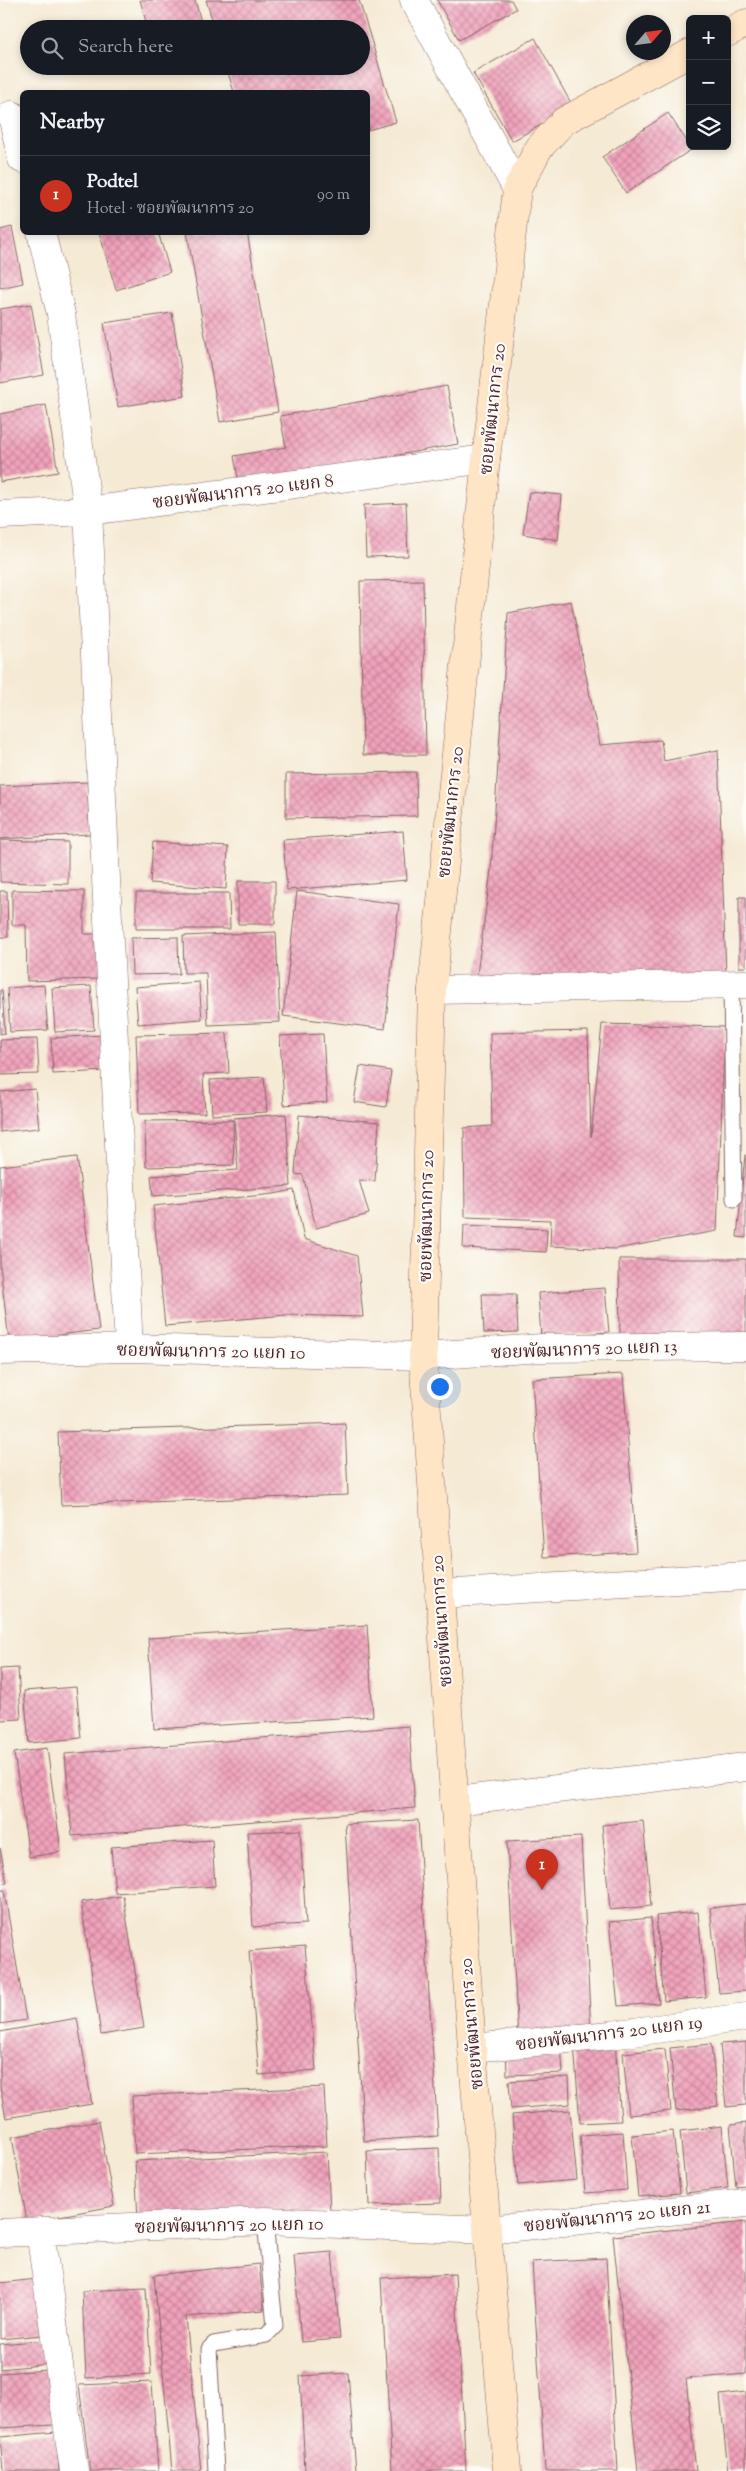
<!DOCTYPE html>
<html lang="en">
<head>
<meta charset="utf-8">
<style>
  body { margin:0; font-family:"Sorts Mill Goudy","Noto Serif Thai",serif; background:#20242c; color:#f1f3f6 }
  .controls { position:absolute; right:15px; top:15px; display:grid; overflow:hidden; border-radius:8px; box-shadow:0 2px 8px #0003 }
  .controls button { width:45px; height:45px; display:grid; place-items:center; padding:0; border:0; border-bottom:1px solid #363941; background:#171b24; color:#f1f3f6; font:25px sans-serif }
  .compass { position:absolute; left:626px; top:15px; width:45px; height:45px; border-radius:50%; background:#171b24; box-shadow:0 2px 8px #0003; rotate:62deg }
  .you { position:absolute; left:439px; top:1386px; width:18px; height:18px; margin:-12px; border:4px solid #fff; border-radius:50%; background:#1a73e8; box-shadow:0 0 0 8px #1a73e833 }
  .badge { display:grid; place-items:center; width:32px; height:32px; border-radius:50%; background:#c8321e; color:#fff; font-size:16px; font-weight:700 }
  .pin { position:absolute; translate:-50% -41px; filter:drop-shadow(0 1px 2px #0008) }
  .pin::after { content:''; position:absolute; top:26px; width:18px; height:15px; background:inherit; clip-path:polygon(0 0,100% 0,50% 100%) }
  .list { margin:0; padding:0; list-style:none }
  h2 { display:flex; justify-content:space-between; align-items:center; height:65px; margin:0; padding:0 20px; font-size:21px }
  h2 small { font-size:16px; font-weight:400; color:#9ea1a6 }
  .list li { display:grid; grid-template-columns:32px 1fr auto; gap:15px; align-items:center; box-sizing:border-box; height:80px; padding:0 20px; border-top:1px solid #363941 }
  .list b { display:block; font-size:19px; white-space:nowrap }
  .list p { margin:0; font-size:16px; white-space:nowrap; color:#9ea1a6 }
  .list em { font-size:16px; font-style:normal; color:#9ea1a6 }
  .icon { flex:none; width:28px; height:28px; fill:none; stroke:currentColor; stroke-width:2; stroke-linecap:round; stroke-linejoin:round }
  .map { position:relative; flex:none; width:746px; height:2471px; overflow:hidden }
  .search { position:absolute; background:#171b24; box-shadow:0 2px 8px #0003; left:20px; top:20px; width:350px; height:55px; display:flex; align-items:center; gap:12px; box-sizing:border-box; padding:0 18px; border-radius:28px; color:#9ea1a6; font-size:19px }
  .panel { position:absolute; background:#171b24; box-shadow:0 2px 8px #0003; left:20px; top:90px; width:350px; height:145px; border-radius:8px }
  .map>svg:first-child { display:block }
  .building { fill:url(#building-cross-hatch) }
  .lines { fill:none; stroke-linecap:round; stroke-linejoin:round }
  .lane-casing { stroke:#866666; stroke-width:17 }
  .street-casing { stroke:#866666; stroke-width:29 }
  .secondary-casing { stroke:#866666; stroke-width:29 }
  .lane { stroke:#fff; stroke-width:15 }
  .street { stroke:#fff; stroke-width:28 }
  .secondary { stroke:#fde5c5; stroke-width:28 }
  .labels { text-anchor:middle; stroke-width:4.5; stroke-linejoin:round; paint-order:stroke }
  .street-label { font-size:18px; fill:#4a1f2b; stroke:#fdfcf7 }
</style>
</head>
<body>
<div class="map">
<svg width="746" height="2471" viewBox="0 0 746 2471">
  <defs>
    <pattern id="building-cross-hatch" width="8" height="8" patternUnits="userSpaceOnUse" patternTransform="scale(1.25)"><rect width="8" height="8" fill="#f1a3bc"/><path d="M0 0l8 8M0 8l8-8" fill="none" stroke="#c58499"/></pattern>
  </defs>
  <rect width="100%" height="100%" fill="#fdfcf7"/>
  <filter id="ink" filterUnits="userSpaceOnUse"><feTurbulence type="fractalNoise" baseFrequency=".02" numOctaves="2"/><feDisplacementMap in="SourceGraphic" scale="10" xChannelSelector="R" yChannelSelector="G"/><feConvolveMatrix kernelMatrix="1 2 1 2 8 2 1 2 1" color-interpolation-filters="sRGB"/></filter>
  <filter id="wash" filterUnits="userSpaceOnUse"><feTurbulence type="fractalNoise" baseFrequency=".0096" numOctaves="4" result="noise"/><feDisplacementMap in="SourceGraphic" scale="20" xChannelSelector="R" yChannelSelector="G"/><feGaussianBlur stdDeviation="1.12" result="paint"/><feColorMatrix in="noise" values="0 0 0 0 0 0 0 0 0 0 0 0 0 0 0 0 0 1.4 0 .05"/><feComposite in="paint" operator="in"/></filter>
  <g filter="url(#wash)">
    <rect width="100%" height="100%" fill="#f5ead4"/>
    <g id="blocks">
      <path class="building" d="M140,0h55l8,29h-55z
        M206,0h153l37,122 -28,8v-38h-134l-8,-26h135v-37h-146z
        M437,0h74l5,9 -57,31z
        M535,38l38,69 -61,34 -39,-68z
        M668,113l24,36 -66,44 -24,-36z
        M12,227l11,56 -23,5v-58z
        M99,232h59l12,40 -54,18z
        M187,232h60l31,180 -58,10z
        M31,304l13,71 -44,8v-74z
        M172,313l13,83 -67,11 -14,-84z
        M447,386l11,58 -219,40 -5,-28 52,-9 -6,-31z
        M46,405l12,67 -58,10v-68z
        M529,492l33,3 -4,45 -35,-6z
        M406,503l2,53 -42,1 -2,-52z
        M423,580l3,175h-63l-3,-174z
        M571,601l29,144 61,-5 3,21 54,-11 8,225 -250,7 15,-112 17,-257z
        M416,772l1,44 -131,2v-44z
        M87,782l3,52 -90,5v-53z
        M403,831l4,49 -120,10 -4,-50z
        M0,840l68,2v42l-68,-2z
        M153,842l75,5 -2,42 -76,-6z
        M238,881h37v43h-37z
        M12,890l72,1v43h17v45l-74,2 -1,-56h-14z
        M0,891h7l1,46h-8z
        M297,891l102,13 -14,125 -102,-13z
        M136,893h93l1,36h-94z
        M739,897h7v70h-7z
        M276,932l4,90 -72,3 -2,-52h-22l-1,-37z
        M178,937l1,37 -47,1 -1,-37z
        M199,982l3,37 -64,5 -3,-37z
        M44,985l4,45 -38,2 -3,-44z
        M91,986l3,44 -39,2 -3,-44z
        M0,990h2l3,43 -5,1z
        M602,1024l123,3 -8,204 -102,18 -65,-3 1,-26 -86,-3 -1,-89 28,-2 -2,-93 98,-2 3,106z
        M227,1033l2,40 -26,1 2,39 -66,1 -3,-79z
        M323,1034l4,68 -43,3 -4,-69z
        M104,1035l1,36 -52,3 -2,-36z
        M37,1039l2,35 -39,1v-35z
        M360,1066l31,5 -5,36 -32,-5z
        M264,1077l3,35 -55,3 -2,-35z
        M35,1089l4,39 -39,4v-40z
        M286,1114l5,72 -138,10 -2,-20 87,-6 -4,-52z
        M299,1115l80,7 -4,59 -16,-1 10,34 -53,14 -13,-53 -8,-1z
        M233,1120l1,45 -88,2 -1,-46z
        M745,1155h1v83l-9,-1z
        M77,1157l22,173 -90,11 -9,-75v-100z
        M294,1190l10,49 53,17 6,61 -77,-2 -121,11 -12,-120 121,-12z
        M464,1225l83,4 -1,23 -83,-4z
        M619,1259h127v81l-126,1z
        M605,1288l4,44 -68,5 -3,-44z
        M482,1294h34l2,38 -34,1z
        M623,1374l13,178 -92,5 -12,-178z
        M345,1423l3,72 -287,10 -3,-73z
        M367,1625l6,91 -219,13 -6,-91z
        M18,1668l3,51 -21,1v-51z
        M76,1687l5,51 -52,5 -5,-52z
        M409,1726l6,82 -343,28 -7,-82z
        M47,1748l14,104 -32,5 -15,-104z
        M418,1820l20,316 -74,5 -19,-317z
        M643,1821l8,85 -41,4 -8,-85z
        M300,1830l6,94 -53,3 -6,-95z
        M581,1837l10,196 -73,6 -11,-198z
        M212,1840l3,46 -100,7 -4,-46z
        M0,1848l7,35 -7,1z
        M0,1890h4l22,130 -26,4z
        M123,1896l21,132 -43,7 -20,-133z
        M746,1904v87l-27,2 -9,-85z
        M698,1912l8,85 -42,4 -8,-85z
        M651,1918l8,85 -41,3 -9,-84z
        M305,1946l11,124 -57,5 -10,-124z
        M77,2018l15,86 -86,14 -6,-31v-55z
        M615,2041l6,80 -41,2 -6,-79z
        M746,2042v63l-20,2 -6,-63z
        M711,2044l7,62 -42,5 -6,-63z
        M561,2045l2,28 -56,2 -1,-27z
        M665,2049l6,62 -42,4 -6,-62z
        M569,2077l1,27 -59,5 -2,-28z
        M324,2087l3,59 -192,8 -3,-58z
        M570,2110l7,70 -59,5 -6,-70z
        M99,2121l15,85 -87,16 -15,-85z
        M746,2123v63l-10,1 -6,-62z
        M722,2126l6,62 -42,5 -6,-62z
        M673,2131l7,62 -42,4 -6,-62z
        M623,2132l4,58 -42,3 -5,-58z
        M439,2148l2,55 -72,2 -2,-54z
        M327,2152l3,59 -192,9 -3,-59z
        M746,2222v152l-60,5 10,92h-58l-25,-235z
        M332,2252l8,87 -39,3 -7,-87z
        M606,2258l12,213h-73l-13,-209z
        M259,2264l5,46 -78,7 15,154h-29l-18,-196z
        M455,2274l11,197h-74l-11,-193z
        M37,2279l6,56 -43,4v-56z
        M146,2288l5,86 -65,4 -4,-87z
        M48,2340l2,24 -50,5v-25z
        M50,2370l4,55 -54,3v-55z
        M348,2373l8,98h-51l-5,-95z
        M152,2382l6,89h-68l-11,-86z
        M746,2392v79h-18l-8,-76z
        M56,2432l3,39h-56l-3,-34z"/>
    </g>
  </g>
  <g filter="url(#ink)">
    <use href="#blocks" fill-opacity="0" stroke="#866666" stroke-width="1"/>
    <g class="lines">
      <g class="lane-casing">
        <path id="lane" d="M731,984l3,215
          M216,2471l-7,-122 5,-5 52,-9 9,-9 -10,-105"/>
      </g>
      <g class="street-casing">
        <path id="street" d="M414,0l103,189
          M12,115l10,44
          M41,232l20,82 27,197 41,837
          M0,515l88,-4 398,-52
          M432,990l314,-6
          M0,1351l129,-3 294,8 119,-8 204,-2
          M439,1594l307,-18
          M454,1801l292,-34
          M472,2048l139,-13 135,-18
          M40,2231l34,240
          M0,2233l265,-12 223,9 258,-27"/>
      </g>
      <g class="secondary-casing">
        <path id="secondary" d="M727,33l19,-10
          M507,2471l-35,-423 -49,-692 9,-366 54,-531 31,-270 22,-41 25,-27 126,-68"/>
      </g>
      <use href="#lane" class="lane"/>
      <use href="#street" class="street"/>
      <use href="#secondary" class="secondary"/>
    </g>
  </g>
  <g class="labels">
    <g class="street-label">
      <text transform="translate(492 409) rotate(-84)" y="6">ซอยพัฒนาการ 20</text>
      <text transform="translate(243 491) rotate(-7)" y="6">ซอยพัฒนาการ 20 แยก 8</text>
      <text transform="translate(450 812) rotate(-84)" y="6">ซอยพัฒนาการ 20</text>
      <text transform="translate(426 1216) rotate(-89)" y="6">ซอยพัฒนาการ 20</text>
      <text transform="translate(584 1349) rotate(-2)" y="6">ซอยพัฒนาการ 20 แยก 13</text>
      <text transform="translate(211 1351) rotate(1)" y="6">ซอยพัฒนาการ 20 แยก 10</text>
      <text transform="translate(441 1621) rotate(-94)" y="6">ซอยพัฒนาการ 20</text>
      <text transform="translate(471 2024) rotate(-95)" y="6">ซอยพัฒนาการ 20</text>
      <text transform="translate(609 2033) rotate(-7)" y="6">ซอยพัฒนาการ 20 แยก 19</text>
      <text transform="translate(617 2216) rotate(-6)" y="6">ซอยพัฒนาการ 20 แยก 21</text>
      <text transform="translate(229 2225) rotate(-1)" y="6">ซอยพัฒนาการ 20 แยก 10</text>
    </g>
  </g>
</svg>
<div class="controls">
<button>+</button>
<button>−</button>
<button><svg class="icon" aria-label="layers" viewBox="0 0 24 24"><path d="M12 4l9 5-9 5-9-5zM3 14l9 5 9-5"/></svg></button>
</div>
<svg class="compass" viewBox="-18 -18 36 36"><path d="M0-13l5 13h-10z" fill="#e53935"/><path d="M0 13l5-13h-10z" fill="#9ea1a6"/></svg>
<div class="you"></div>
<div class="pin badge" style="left:542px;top:1890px">1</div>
<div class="search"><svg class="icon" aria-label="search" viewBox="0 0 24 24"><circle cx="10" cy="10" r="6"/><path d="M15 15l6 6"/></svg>Search here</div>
<section class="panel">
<h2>Nearby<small></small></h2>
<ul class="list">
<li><span class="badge">1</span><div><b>Podtel</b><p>Hotel · ซอยพัฒนาการ 20</p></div><em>90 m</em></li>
</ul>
</section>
</div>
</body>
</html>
